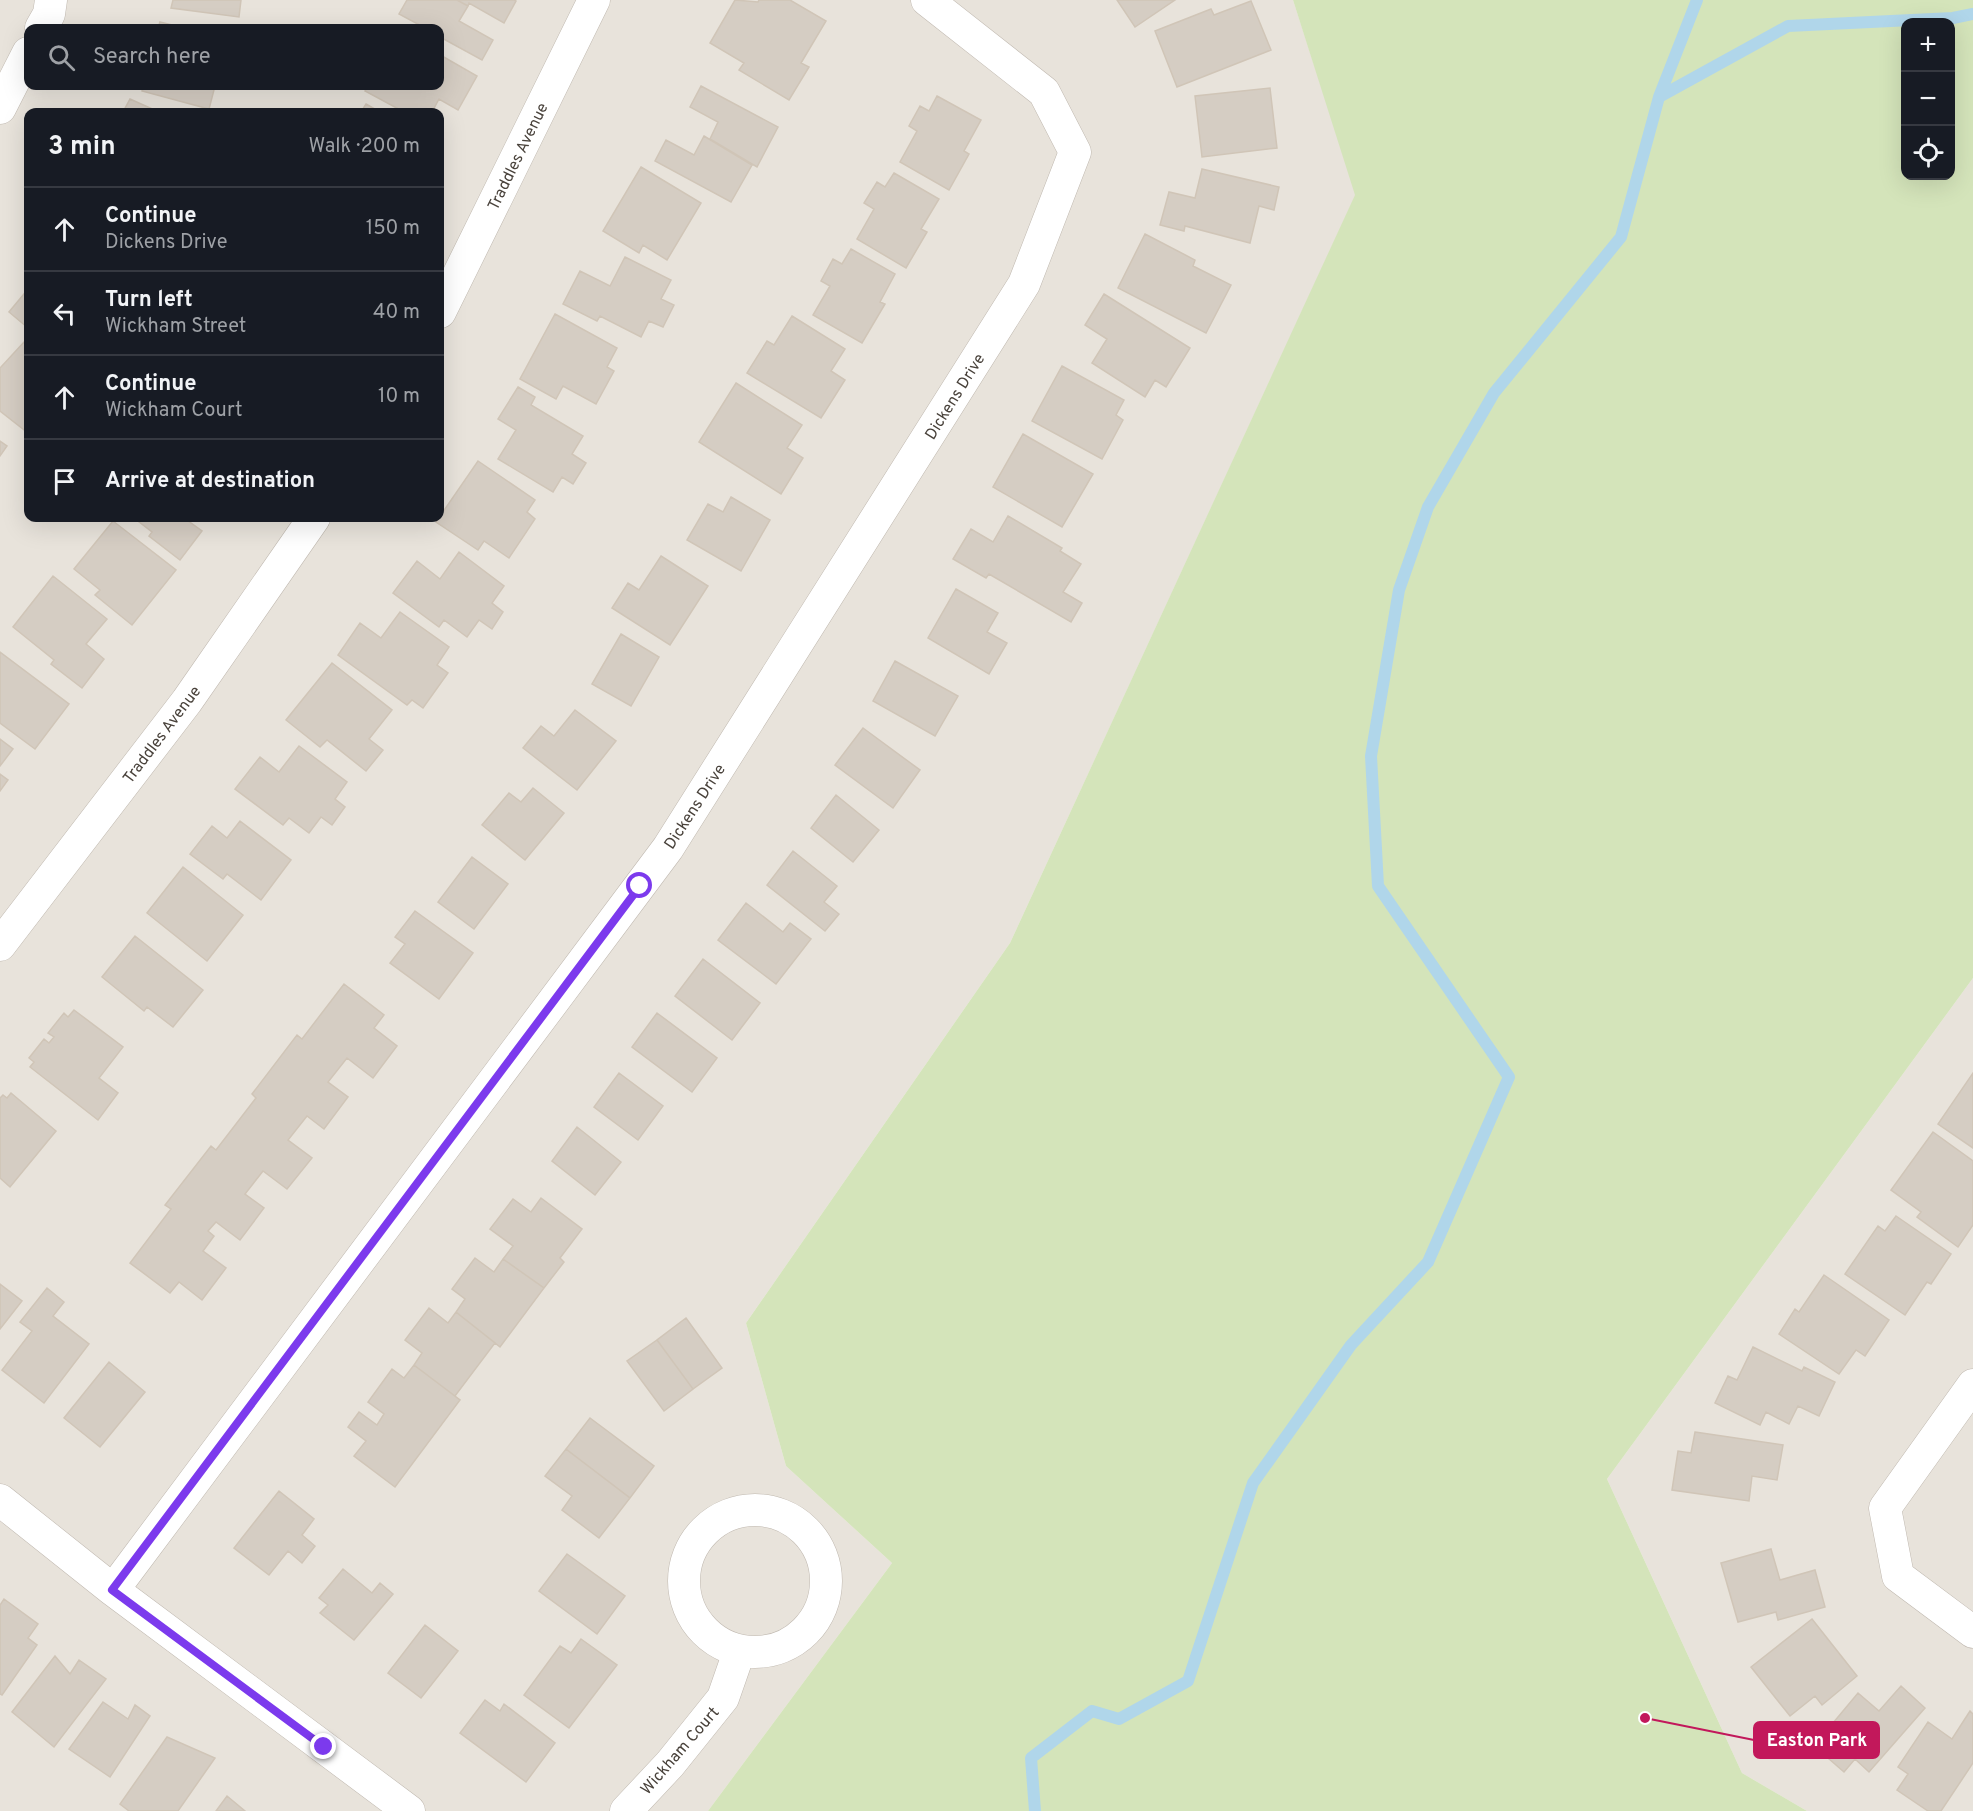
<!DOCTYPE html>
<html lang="en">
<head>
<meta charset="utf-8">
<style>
  body { margin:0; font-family:Overpass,sans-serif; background:#20242c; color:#f1f3f6 }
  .controls { position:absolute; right:18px; top:18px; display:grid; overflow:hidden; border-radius:12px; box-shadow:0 6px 24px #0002 }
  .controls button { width:54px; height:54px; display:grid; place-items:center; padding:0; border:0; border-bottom:2px solid #363941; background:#171b24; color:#f1f3f6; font:30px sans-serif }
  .stop { position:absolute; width:18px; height:18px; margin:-14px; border:4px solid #7c3aed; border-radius:50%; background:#fff }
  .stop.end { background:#7c3aed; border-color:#fff; box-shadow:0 2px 6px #0008 }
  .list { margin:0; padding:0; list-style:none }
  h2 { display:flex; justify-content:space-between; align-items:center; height:78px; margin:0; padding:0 24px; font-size:26px }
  h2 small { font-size:20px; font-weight:400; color:#9ea1a6 }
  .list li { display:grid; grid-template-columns:39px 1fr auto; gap:18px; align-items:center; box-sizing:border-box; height:84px; padding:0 24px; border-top:2px solid #363941 }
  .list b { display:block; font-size:22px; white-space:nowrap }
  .list p { margin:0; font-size:20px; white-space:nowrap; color:#9ea1a6 }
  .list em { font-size:20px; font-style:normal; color:#9ea1a6 }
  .icon { flex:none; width:33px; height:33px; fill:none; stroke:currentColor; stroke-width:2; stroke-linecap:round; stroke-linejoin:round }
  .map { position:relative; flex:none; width:1973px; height:1811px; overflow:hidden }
  .search { position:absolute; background:#171b24; box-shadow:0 6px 24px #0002; left:24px; top:24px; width:420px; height:66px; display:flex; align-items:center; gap:15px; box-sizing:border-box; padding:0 21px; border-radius:12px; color:#9ea1a6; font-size:22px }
  .panel { position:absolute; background:#171b24; box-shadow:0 6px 24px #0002; left:24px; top:108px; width:420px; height:414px; border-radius:12px }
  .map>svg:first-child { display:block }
  .residential { fill:#e8e3db; fill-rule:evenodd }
  .green { fill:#d4e4ba; fill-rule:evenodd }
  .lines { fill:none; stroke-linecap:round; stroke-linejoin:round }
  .stream { stroke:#b0d6ea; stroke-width:12 }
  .building { fill:#d5cdc3; stroke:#d0c5b7; stroke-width:1.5 }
  .minor-casing { stroke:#c0b9b0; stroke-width:33 }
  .minor { stroke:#fff; stroke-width:32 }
  .route { stroke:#7c3aed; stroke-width:8 }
  .labels { text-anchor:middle; stroke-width:4.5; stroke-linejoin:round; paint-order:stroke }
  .street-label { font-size:16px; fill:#49423b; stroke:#fff }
  .leader { fill:none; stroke:#c2185b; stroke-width:2 }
  .callout-dot { fill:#c2185b; stroke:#fff; stroke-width:2 }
  .callout { fill:#c2185b; stroke:#c2185b; stroke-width:2 }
  .callout-label { font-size:18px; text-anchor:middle; font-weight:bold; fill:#fff }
</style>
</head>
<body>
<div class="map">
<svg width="1973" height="1811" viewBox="0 0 1973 1811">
  <rect width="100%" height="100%" fill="#f5f2ed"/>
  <path class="residential" d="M0,0h1293l63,194 -346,749 -264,380 40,143 106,97 -184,248h-708zM28,28h412v58h-412zM28,112h412v406h-412z
    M1973,978v833h-166l-65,-38 -135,-294z"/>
  <path class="green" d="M1293,0h680v978l-366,501 135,294 65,38h-1099l184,-248 -106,-97 -40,-143 264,-380 345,-748zM1950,22v154h-44v-154z"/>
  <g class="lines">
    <path class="stream" d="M1659,97l129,-71 165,-8 20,-4
      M1035,1811l-4,-53 61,-47 27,8 69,-38 65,-198 98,-138 77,-83 81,-185 -131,-191 -7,-130 28,-166 29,-83 66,-114 127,-156 38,-140 38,-97"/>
  </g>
  <path class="building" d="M173,0h68l-2,17 -68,-9z
    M407,0h50l11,6 -9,15 34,19 -11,20 -42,-23v-9h-15l-26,-14z
    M457,0h57l2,1 -12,22 -35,-20 -1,3z
    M735,0l23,2 1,-2h31l36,21 -25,42 8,4 -20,33 -50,-30 5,-7 -34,-20z
    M1117,0h58l-40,27z
    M1251,1l20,49 -94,37 -22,-56 56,-22 3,6z
    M160,22l24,6h-26z
    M442,56l35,20 -19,34 -19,-11 -7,13h-28l-39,-21 3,-5h72v-27z
    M143,86h72l-6,23 -67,-18z
    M701,86l77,41 -21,40 -47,-28 8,-17 -28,-15z
    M1270,88l7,60 -75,9 -7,-61z
    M937,96l44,24 -17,31 5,3 -20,36 -49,-28 17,-31 -8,-5 11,-20 9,5z
    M130,99l29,13h-36z
    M366,104l14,8h-19z
    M704,136l48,29 -21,37 -76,-41 11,-21 28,15z
    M641,167l60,36 -34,57 -24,-15 -4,8 -36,-22z
    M1202,169l77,18 -5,23 -15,-4 -9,37 -65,-17 -1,5 -24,-6 9,-33 26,6z
    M894,173l45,26 -18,30 6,3 -21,36 -49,-29 17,-30 -10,-6 13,-21 8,5z
    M1145,234l50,26 -2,6 38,19 -25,48 -88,-45z
    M851,249l44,25 -15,28 5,2 -23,39 -49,-28 17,-29 -9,-5 12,-22 9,5z
    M625,257l46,23 -10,19 13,6 -11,22 -14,-6 -8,16 -41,-21 -3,5 -34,-17 17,-33 30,15z
    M28,289v39l-19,-16z
    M1104,294l86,54 -24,39 -11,-7 -10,17 -53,-34 15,-24 -22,-14z
    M555,314l62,34 -10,19 7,4 -18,33 -33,-18 -7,13 -36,-20z
    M792,316l53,33 -14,22 14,9 -24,38 -74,-45 20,-32 7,4z
    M24,342l4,4v87l-28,-22v-43z
    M1062,366l62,34 -8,15 7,5 -21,39 -70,-38z
    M736,383l66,42 -15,23 16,10 -22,36 -82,-52z
    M518,387l17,10 -4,8 52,31 -11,18 14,9 -13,21 -11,-7 -9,15 -55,-33 18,-29 -18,-11z
    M1023,434l70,40 -31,53 -69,-40z
    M0,441l7,5 -7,10z
    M478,461l57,39 -8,12 8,7 -26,39 -25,-17 -6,9 -42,-28z
    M731,497l39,23 -29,51 -54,-31 21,-36 15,8z
    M1008,516l54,32 -2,3 21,13 -18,28 19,11 -11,19 -82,-48 -3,4 -33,-19 18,-30 22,13z
    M134,518h50l18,13 -22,29 -31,-24 3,-4z
    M113,521l63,49 -44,55 -37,-30 5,-5 -26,-21z
    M459,552l45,34 -12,17 11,9 -11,17 -13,-9 -12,17 -23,-17 -5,7 -46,-34 24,-32 23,18z
    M661,556l47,30 -38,59 -58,-37 16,-25 11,7z
    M53,576l54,43 -21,25 18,15 -22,29 -31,-24 3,-4 -41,-33z
    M956,589l42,24 -11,19 20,11 -18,31 -61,-36z
    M400,612l49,35 -12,18 11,8 -25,35 -11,-8 -5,5 -69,-50 22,-32 21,15z
    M621,634l38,23 -28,49 -39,-22z
    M0,652l69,52 -34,45 -35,-26z
    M895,661l63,35 -23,40 -62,-35z
    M332,663l60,47 -23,29 14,11 -17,21 -39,-31 -7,7 -34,-27z
    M575,710l41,31 -39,49 -54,-42 18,-22 13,10z
    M863,728l57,42 -27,38 -58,-43z
    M0,739l13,10 -13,17z
    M299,746l48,36 -12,17 10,8 -13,18 -11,-8 -12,16 -20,-15 -6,7 -48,-36 25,-32 19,15z
    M0,774l8,6 -8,11z
    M533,788l31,25 -39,47 -43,-35 27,-32 12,9z
    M836,795l43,35 -26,32 -42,-34z
    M240,821l51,39 -30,40 -34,-26 -4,5 -33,-25 22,-28 15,12z
    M793,851l44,35 -13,16 15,12 -14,17 -58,-46z
    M472,857l36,27 -34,45 -36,-27z
    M183,867l60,48 -36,46 -60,-48z
    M746,903l37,29 7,-9 21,16 -35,45 -58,-44z
    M415,911l58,42 -34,46 -49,-36 15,-19 -10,-7z
    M135,936l68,54 -30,37 -26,-20 -3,4 -42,-34z
    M703,959l57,44 -28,37 -57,-44z
    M344,984l40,31 -10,13 23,18 -24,32 -26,-20 -19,24 20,15 -24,32 -17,-13 -19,24 24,18 -25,31 -24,-18 -18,23 19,14 -24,32 -24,-18 -8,9 6,5 -11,15 23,17 -24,32 -23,-18 -9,11 -40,-30 41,-54 -6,-4 46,-59 5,4 40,-52 -4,-4 45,-59 5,4z
    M74,1010l49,37 -24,31 19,15 -20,27 -68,-53 4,-5 -5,-4 15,-19 5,4 5,-6 -6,-4 16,-20 4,4z
    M657,1013l60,45 -25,34 -60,-45z
    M619,1073l44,33 -25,34 -44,-33z
    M1973,1073v75l-35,-24z
    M11,1093l45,38 -46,56 -10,-9v-80l3,-3 4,3z
    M577,1127l44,35 -26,33 -43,-34z
    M1933,1132l40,29v64l-15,22 -41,-30 4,-5 -30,-22z
    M541,1198l41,31 -22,29 4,4 -20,26 -41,-29 10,-13 -23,-17 23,-30 18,13z
    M1896,1216l55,38 -20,30 -4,-2 -22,33 -60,-41 33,-48 7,5z
    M475,1258l19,14 9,-13 41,29 -44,59 -44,-35 9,-13 -13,-10z
    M1824,1275l65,45 -24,36 -9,-6 -17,24 -60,-40 16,-25 4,3z
    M0,1284l22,17 -22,28z
    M47,1288l17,14 -11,14 36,28 -45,59 -42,-33 30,-39 -12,-9z
    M429,1308l19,15 8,-11 39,31 -40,53 -41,-31 8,-12 -17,-13z
    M686,1318l36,50 -29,21 -36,-49z
    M657,1340l36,49 -29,22 -37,-50z
    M1753,1347l49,24 2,-4 31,15 -16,34 -21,-10 -9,18 -23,-12 -6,13 -45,-22 13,-27 9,4z
    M109,1362l36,30 -45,55 -36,-29z
    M414,1365l46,35 -65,87 -41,-31 12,-15 -18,-14 11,-15 18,13 7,-11 -16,-12 24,-33 12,9z
    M590,1418l64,48 -24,32 -64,-49z
    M1695,1432l88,13 -6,35 -25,-4 -3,25 -77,-11 6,-39 13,2z
    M566,1449l64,49 -31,40 -37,-28 10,-14 -27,-20z
    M279,1491l35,28 -12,16 13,11 -13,17 -14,-12 -19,24 -35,-27z
    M1771,1549l9,31 35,-10 10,37 -47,13 -2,-8 -38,10 -17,-59z
    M567,1554l58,42 -28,38 -58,-43z
    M343,1569l29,24 8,-10 13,11 -39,46 -34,-27 8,-8 -9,-7z
    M4,1599l34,25 -10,14 9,7 -35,50 -2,-1v-89z
    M1812,1619l45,57 -35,29 -7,-9 -25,20 -39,-49z
    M425,1625l33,26 -37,47 -33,-25z
    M581,1639l36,26 -48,63 -45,-33 36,-49 11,7z
    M55,1656l15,18 9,-14 27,19 -52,68 -42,-35z
    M1901,1686l24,22 -56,64 -14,-13 -11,13 -23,-20 9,-11 -7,-6 35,-42 21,18z
    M485,1700l15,11 4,-7 51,39 -29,39 -66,-49z
    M103,1702l25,17 7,-14 15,11 -40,61 -41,-28z
    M1970,1711l3,3v49l-32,48h-13l-31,-21 11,-16 -10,-7 30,-45 24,17z
    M167,1737l48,21 -37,53h-49l-9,-7z
    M227,1796l18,15h-29z"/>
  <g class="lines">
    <g class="minor-casing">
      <path id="minor" d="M41,28l8,-14 2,-14
        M0,108l28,-55
        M440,312l154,-312
        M0,945l187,-244 127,-183
        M1973,1385l-88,123 13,68 75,56
        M0,1500l113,90 296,221
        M684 1581a71 71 0 1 1 142 0a71 71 0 1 1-142 0Z
        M113,1590l555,-742 356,-564 51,-132 -31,-60 -117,-92
        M626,1811l44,-47 53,-66 16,-46"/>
    </g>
    <use href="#minor" class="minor"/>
  </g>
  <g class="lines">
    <path class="route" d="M324,1747l-212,-157 528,-704"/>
  </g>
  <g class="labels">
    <g class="street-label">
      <text transform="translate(517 156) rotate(-64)" y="6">Traddles Avenue</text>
      <text transform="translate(954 396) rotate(-58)" y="6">Dickens Drive</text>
      <text transform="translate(161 734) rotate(-53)" y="6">Traddles Avenue</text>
      <text transform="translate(694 806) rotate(-57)" y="6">Dickens Drive</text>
      <text transform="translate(679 1750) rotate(-49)" y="6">Wickham Court</text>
    </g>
  </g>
  <path class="leader" d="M1645 1718L1754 1740"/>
  <circle class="callout-dot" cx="1645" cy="1718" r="6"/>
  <rect class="callout" x="1754" y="1722" width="125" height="36" rx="6"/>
  <g class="callout-label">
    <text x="1817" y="1746">Easton Park</text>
  </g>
</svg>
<div class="controls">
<button>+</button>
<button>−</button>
<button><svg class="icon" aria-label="locate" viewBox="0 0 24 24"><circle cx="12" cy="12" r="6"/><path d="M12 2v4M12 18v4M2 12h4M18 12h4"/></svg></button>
</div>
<div class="stop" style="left:640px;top:886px"></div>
<div class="stop end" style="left:324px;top:1747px"></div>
<div class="search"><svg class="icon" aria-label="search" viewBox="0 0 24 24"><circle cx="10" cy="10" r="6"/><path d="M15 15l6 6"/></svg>Search here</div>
<section class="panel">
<h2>3 min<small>Walk · 200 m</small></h2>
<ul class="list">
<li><svg class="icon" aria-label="ahead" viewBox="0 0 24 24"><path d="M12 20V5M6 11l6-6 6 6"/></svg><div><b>Continue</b><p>Dickens Drive</p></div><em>150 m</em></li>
<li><svg class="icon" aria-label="left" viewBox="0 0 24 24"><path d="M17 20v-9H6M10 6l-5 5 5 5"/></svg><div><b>Turn left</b><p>Wickham Street</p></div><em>40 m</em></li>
<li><svg class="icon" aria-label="ahead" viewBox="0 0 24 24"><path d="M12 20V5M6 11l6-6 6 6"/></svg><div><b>Continue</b><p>Wickham Court</p></div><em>10 m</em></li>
<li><svg class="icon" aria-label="arrive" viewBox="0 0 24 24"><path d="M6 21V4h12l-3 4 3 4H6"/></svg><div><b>Arrive at destination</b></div></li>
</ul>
</section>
</div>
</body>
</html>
